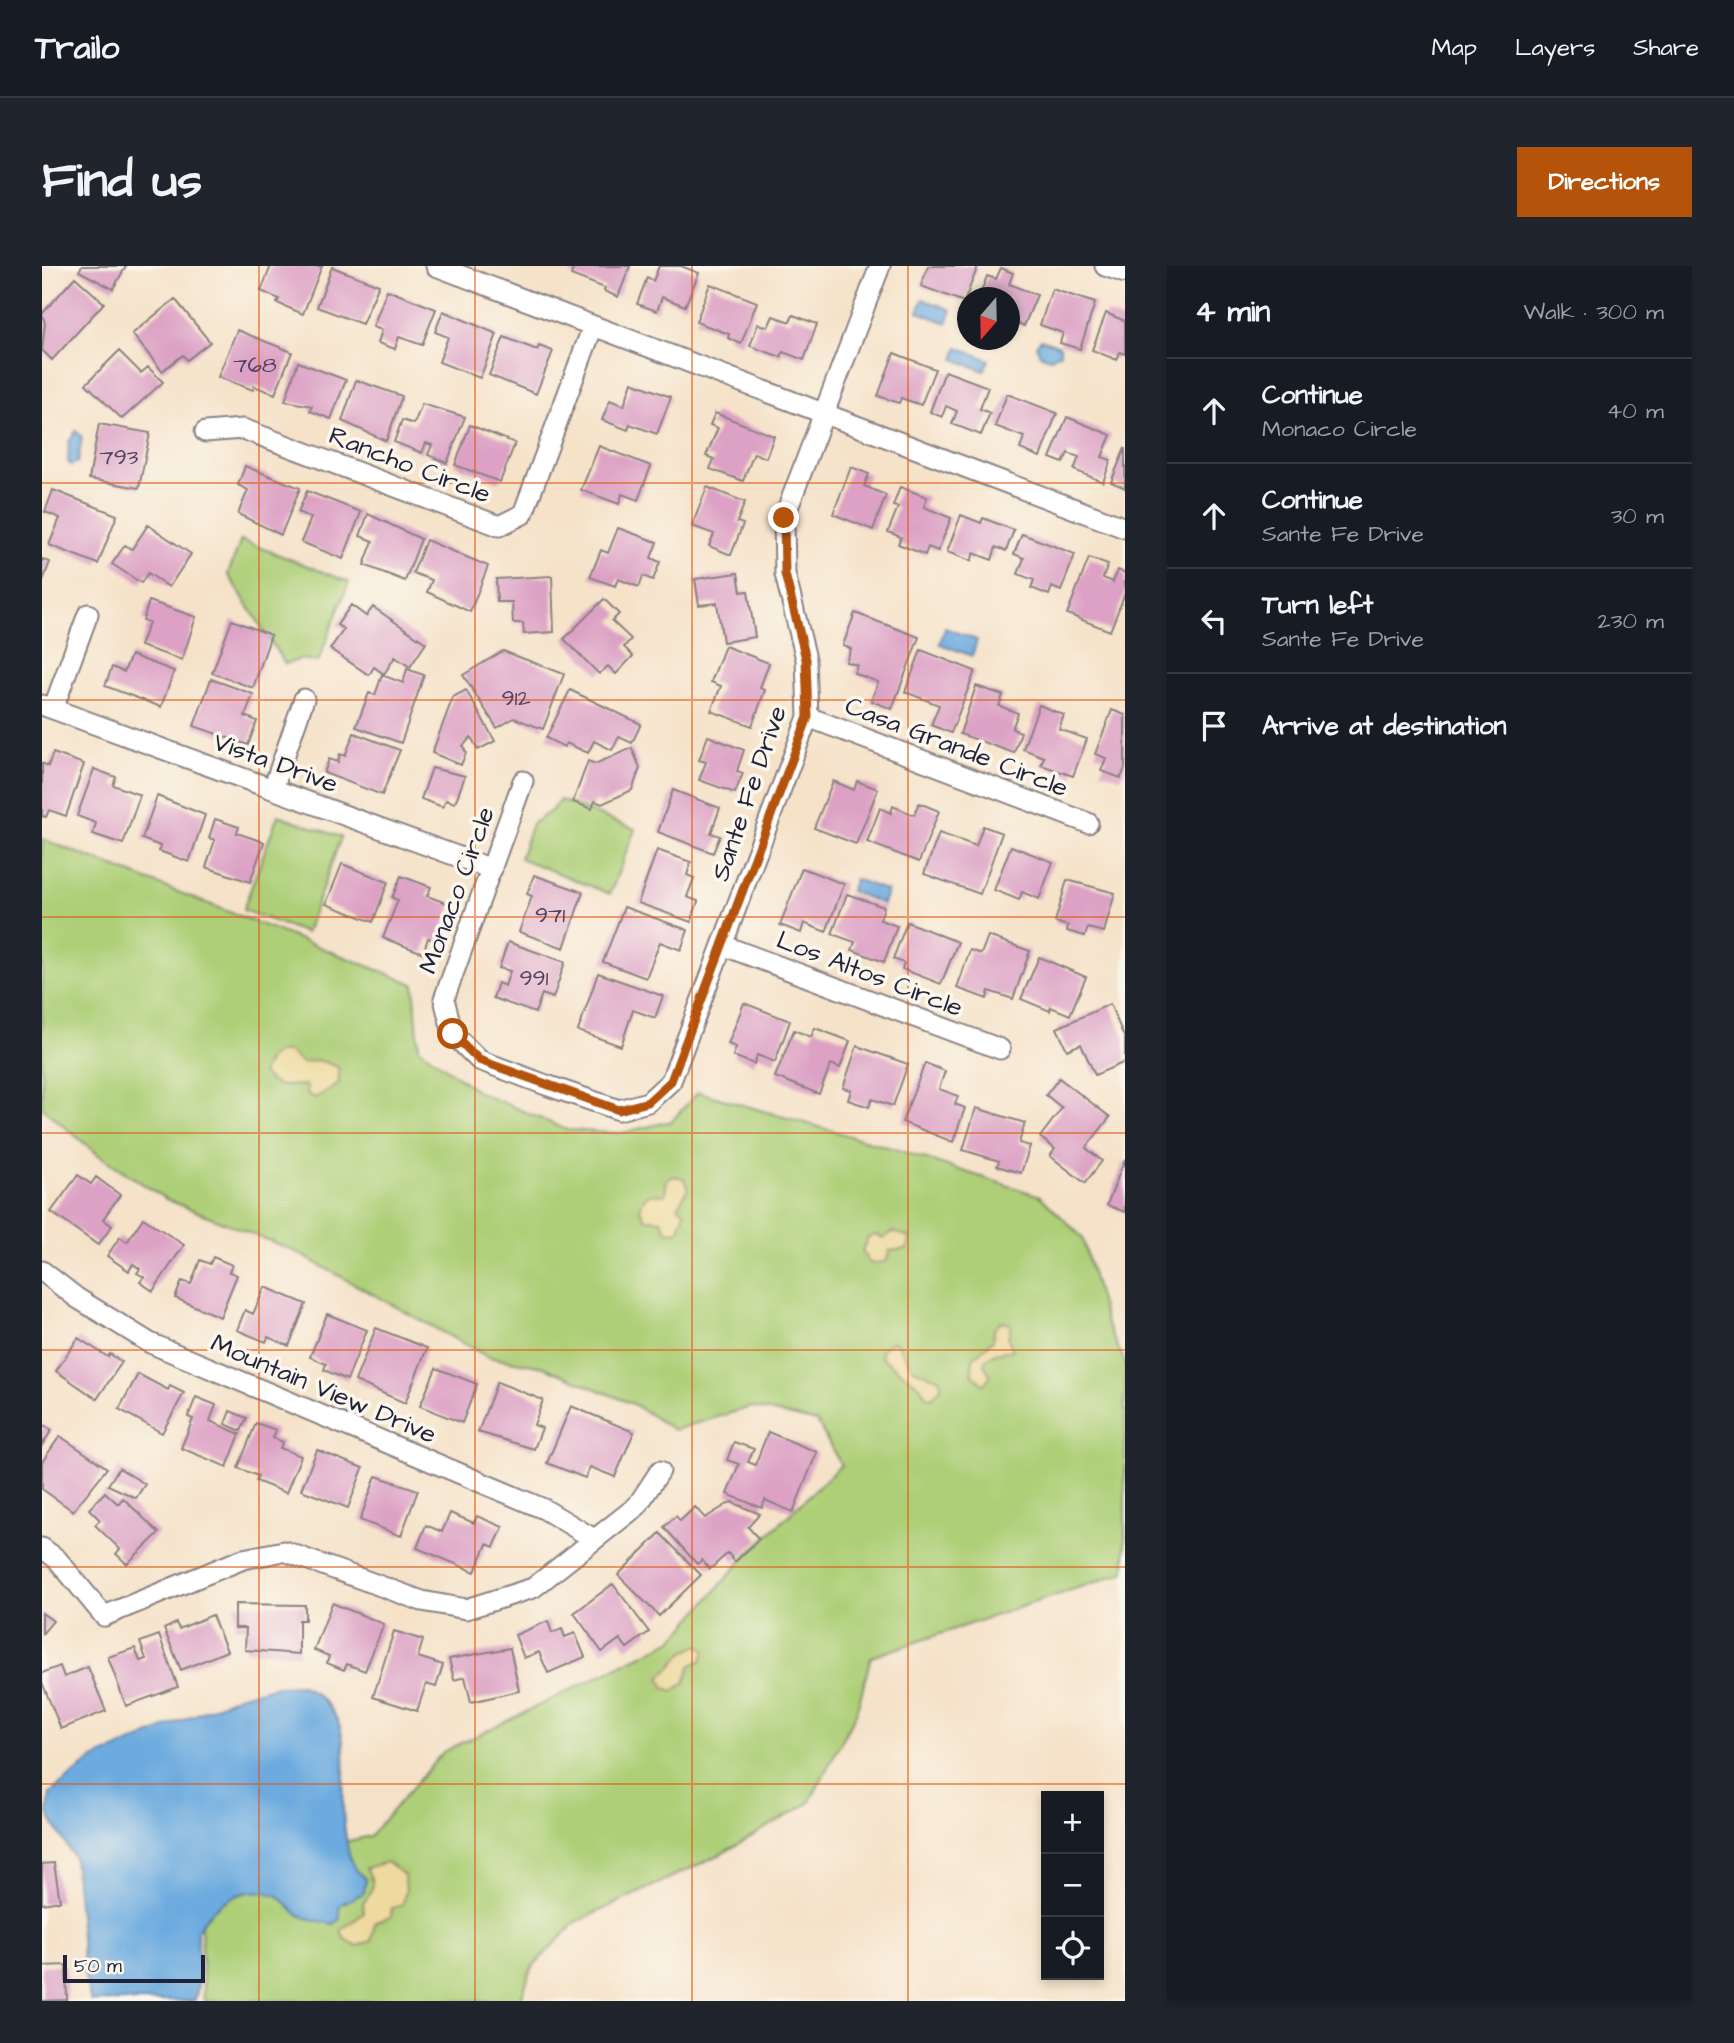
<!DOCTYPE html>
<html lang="en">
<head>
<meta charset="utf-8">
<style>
  body { margin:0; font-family:"Architects Daughter",sans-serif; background:#20242c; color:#f1f3f6 }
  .controls { position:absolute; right:21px; bottom:21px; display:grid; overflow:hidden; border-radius:0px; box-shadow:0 4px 10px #0003 }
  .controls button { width:63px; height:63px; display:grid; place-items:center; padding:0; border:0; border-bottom:2px solid #363941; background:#171b24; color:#f1f3f6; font:35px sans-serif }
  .compass { position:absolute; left:915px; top:21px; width:63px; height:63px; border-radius:50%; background:#171b24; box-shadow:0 4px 10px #0003; rotate:200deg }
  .scale { position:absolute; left:21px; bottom:18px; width:142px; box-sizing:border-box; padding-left:7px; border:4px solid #22223b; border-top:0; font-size:19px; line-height:24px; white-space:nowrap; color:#22223b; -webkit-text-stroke:5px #fbf7ec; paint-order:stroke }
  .stop { position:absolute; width:21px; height:21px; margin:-16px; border:5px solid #b45309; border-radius:50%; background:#fff }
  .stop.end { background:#b45309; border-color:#fff; box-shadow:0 2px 7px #0008 }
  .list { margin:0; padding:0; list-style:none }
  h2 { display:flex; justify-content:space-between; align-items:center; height:91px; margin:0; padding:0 28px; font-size:30px }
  h2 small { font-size:23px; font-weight:400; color:#9ea1a6 }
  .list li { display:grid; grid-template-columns:46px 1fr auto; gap:21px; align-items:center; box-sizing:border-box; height:105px; padding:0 28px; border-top:2px solid #363941 }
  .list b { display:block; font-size:26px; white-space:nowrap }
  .list p { margin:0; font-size:23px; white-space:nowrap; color:#9ea1a6 }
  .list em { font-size:23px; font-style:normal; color:#9ea1a6 }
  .icon { flex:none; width:38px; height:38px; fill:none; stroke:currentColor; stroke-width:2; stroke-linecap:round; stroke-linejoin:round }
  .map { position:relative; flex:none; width:1083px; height:1735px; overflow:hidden; border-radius:0px }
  header { display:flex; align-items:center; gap:42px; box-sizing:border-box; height:98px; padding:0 35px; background:#171b24; border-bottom:2px solid #363941 }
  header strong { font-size:33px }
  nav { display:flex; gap:38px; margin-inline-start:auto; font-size:24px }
  .intro { display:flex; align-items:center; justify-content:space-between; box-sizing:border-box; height:168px; padding:0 42px }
  h1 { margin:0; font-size:49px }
  .button { padding:18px 32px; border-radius:0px; background:#b45309; color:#fff; font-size:24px; font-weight:700 }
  main { display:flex; gap:42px; padding:0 42px }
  aside { flex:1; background:#171b24; border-radius:0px; box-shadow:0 4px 10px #0003 }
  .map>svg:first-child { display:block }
  .green { fill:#aecf78; stroke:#68785a; stroke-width:2 }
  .sand { fill:#eeda9e; stroke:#887e6c; stroke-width:2 }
  .water { fill:#6caadf; stroke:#47668d; stroke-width:2 }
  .building { fill:#dca1c5 }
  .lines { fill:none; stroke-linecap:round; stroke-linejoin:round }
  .minor-casing { stroke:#8c8282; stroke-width:23 }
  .minor { stroke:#fff; stroke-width:19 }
  .route { stroke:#b45309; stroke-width:9 }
  .grid { fill:none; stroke:#de560e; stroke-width:2; stroke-opacity:0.55 }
  .labels { text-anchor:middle; stroke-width:7; stroke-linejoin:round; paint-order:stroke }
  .number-label { font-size:23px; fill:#50425e }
  .street-label { font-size:26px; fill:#22223b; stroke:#fbf7ec }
</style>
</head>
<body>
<header>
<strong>Trailo</strong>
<nav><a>Map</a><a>Layers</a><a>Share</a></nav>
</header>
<div class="intro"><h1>Find us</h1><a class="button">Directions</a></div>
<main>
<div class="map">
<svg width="1083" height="1735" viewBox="0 0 1083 1735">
  <rect width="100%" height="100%" fill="#fbf7ec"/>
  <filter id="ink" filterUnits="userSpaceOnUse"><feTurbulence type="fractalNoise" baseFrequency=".0143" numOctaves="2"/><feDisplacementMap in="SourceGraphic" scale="14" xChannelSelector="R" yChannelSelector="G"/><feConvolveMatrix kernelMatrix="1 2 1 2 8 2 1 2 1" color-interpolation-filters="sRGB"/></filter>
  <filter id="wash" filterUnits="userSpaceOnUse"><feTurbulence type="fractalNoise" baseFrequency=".00686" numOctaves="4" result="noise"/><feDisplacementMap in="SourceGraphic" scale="28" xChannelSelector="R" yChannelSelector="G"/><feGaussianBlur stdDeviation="1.57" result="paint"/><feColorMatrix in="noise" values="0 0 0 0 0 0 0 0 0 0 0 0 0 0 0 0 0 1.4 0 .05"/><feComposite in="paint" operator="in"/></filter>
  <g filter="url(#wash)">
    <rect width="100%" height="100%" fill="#f5e2c9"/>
    <path class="green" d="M199,274l108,42 -31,80 -17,-3 -16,5 -57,-90z
      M518,534l75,29 -25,65 -90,-36 12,-34 19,-13z
      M236,549l63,22 -35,96 -63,-23z
      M0,573l372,145 5,64 59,44 89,38 54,3 51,-12 26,-29 197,57 145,47 42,41 24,86 19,39v210l-254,85 -15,57 -47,89 -88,51 -145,68 -44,45 -12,34h-316l-4,-101 77,-42 93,-22 73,-84 230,-112 70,-81 98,-94 -24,-43 -66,-15 -77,23 -39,-25 -91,-38 -56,-10 -194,-106 -128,-52 -66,-43 -58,-48z"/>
    <path class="sand" d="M237,786h10l13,11 16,-3 20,7 1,17 -24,14 -7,-3 -2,-10c-19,0 -31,6 -44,-12l7,-14z
      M633,910l9,3 4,10 -10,17 7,6 -7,20 -11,-1 -6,-11 -15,-1 -6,-10c4,-18 12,-15 25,-14l2,-16z
      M851,966l17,5 -3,12 -18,2 -2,10 -13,3 -6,-2 -6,-11 6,-14 8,-2 7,3z
      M959,1055l10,4 -3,13 5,12 -18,3 -10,7 -1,5 7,10 -8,10 -11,-12 1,-15 20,-18 1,-11z
      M849,1076h5l17,27 27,10 1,9 -9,10 -6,-2 -6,-10 -38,-28 -1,-8z
      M657,1379l6,6 -3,9 -12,6 -5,17 -12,8 -8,-3 -5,-10 24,-26z
      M345,1596l17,13 2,13 -3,17 -11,3 -1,9 -16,5 -4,19 -14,5 -13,-8 -3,-8 23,-17 -1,-10c11,-12 12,-21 3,-35z"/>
    <path class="water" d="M881,33l29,11 -5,13 -29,-11z
      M999,73l19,7v7l-9,5 -11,-3 -4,-10z
      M916,81l31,13 -5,11 -30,-12z
      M34,165l6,6 -4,25 -7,3 -3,-3 1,-20z
      M903,362l32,12 -5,16 -32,-12z
      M813,613l32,12 -4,13 -33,-13z
      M259,1419c67,34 33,95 45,152 1,9 4,24 9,32 4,5 8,5 11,11l-2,13 -21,10 -4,4 1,12 -6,5c-11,-2 -28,-4 -38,-11 -8,-5 -11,-14 -20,-18 -32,-12 -64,9 -79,36l2,47 -4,23h-104l-7,-29 -10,-114 -26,-44 2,-21 43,-34 148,-64 37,-9z"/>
    <g id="blocks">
      <path class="building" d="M40,0h44l-13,23 -34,-18z
        M229,0h51l-19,48 -26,-11 2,-4 -18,-8z
        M532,0h56l-12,31 -14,-6 1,-3 -34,-13z
        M617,0h22l18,7 -14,33 -23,-9 -5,14 -20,-7 10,-26 6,3z
        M886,0h50l-14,36 -43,-16z
        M290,1l47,18 -17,39 -45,-17z
        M959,2l12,5 -4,11 28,11 -13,31 -14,-6v-22h-31l8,-22 9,3z
        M33,11l29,26 -52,57 -10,-10 3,-27 -3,-9z
        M668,18l47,18 -16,42 -13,-6 1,-4 -33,-12z
        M1010,23l43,14 -15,46 -20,-6 3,-10 -23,-8z
        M345,24l49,19 -14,36 -23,-8 -4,12 -17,-6 4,-13 -9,-3z
        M133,33l35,43 -23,18 -4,-5 -21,16 -30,-37z
        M401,45l54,23 -17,44 -41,-16 9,-25 -13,-5z
        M1064,47l19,8v33l-5,-2 -3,8 -25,-10z
        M751,49l24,9 -13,36 -21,-8 -2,5 -31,-11 8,-22 10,3 5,-11 17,6z
        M195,64l55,22 -17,42 -21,-8 -1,4 -35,-13z
        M462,71l33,13 2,-4 14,5 -17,43 -47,-19z
        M77,85l22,22 7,-6 15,15 -41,37 -36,-35z
        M852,87l41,16 -14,36 -20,-7 -2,5 -21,-7z
        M256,96l48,18 -15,39 -21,-8 2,-5 -27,-5z
        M903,105l43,16 -8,22 10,4 -9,22 -29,-11 5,-13 -11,-5 -4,11 -12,-5z
        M314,114l46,16 -16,45 -44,-20z
        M590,116l39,15 -14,37 -27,-10 -2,6 -26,-10 8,-20 14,6z
        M965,128l50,19 -17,44 -20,-8 4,-12 -29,-11z
        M380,138l43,13 -18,46 -19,-8 4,-10 -6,-2 -4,10 -28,-11 8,-22 12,4z
        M673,147l59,23 -8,22 -12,-5 -11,28 -33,-12 4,-10 -8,-3 12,-28 -8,-3z
        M1025,151l44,18 -9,22 9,3 -8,22 -29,-12 5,-13 -11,-4 -5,10 -13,-5z
        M57,158l51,9 -11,55 -50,-9z
        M428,159l45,18 -15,39 -45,-17z
        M557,180l52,20 -13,34 -16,-6 -3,10 -38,-14z
        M1083,182v40l-14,-6z
        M203,200l55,22 -19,47 -43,-21 10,-24 -10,-5z
        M809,201l18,7 -5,12 22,9 -13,35 -40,-16z
        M665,221l38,15 -8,20 6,2 -12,31 -22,-9 5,-12 -22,-8z
        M858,221l27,10 -3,10 27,11 -13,33 -10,-4 -3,8 -27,-11 3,-7 -13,-5 10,-25 -5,-1z
        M11,224l64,25 -19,49 -49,-19 11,-27 -15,-6z
        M265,225l54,21 -18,47 -42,-17 10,-24 -13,-6z
        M326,248l53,25 -16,42 -41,-16 9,-24 -13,-5z
        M919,249l20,8 2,-5 31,12 -8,21 -10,-4 -4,13 -18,-7 -3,8 -24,-9z
        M106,259l43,29 -22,33 -21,-14 -7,10 -29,-19 13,-19 7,4z
        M576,262l39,14 -6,16 9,4 -7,18 -10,-4 -4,11 -21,-8 -3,7 -25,-9 11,-27 7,3z
        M980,268l53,20 -14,37 -9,-4 -3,8 -18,-7 3,-8 -16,-6 6,-16 -10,-4z
        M384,274l62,26 -18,46 -43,-20 5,-12 -19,-7z
        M1047,292l19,7 -5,13 10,4 5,-12 7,3v20l-15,38 -43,-17z
        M0,293l8,3 -8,21z
        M696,307l3,19 7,-1 7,46 -32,5 -6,-39 -18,2 -4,-26z
        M510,310l2,56 -30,2 -1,-11h-10l-1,-21h-15l-1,-23z
        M562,333l15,15 -7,7 19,18 -7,8 9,9 -17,18 -8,-8 -9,8 -35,-35z
        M107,335l47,16 -14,43 -42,-14 9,-24 -6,-2z
        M309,339l15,11 7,-9 53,36 -16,24 -15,-10 -11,17 -10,-7 -5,8 -39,-26 14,-20 -7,-4z
        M813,347l64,24 -27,72 -21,-8 7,-19 -24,-9 3,-8 -11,-3 5,-13 -8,-4z
        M190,354l39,15 -18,53 -41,-15z
        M683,380l44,17 -9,25 5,2 -13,36 -41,-15 10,-25 -10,-4z
        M879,384l54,21 -24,62 -20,-8 8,-20 -34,-13z
        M461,385l61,23 -21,55 -29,-11 -17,10 -34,-53z
        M89,389l43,16 -13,36 -56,-21 7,-19 12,5z
        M365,403l17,6 -23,68 -45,-16 13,-34 6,2 7,-20 21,8z
        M169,413l42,15 -8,22 12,5 -9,24 -54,-19z
        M934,420l27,9 -4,11 19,7 -6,16 9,3 -7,21 -54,-19z
        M424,424l29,51 -17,9 -7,-13 -8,9 3,7 -5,12 -29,-12 21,-56z
        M528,424l71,34 -9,19 -13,-6 -7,13 -18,-9 -6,12 -22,-10 -2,4 -18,-9z
        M997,439l25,10 -5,14 28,10 -14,37 -32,-11 3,-8 -21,-8z
        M1070,444l13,5v53l-4,10 -20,-7 5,-13 -11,-4z
        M312,467l46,17 -18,45 -58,-22 5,-14 9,3 2,-8 5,2z
        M666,470l36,14 -7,21 6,2 -8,20 -36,-13 7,-18 -7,-2z
        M590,482l8,20 -8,22 -30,14 -7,-3 -3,8 -19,-7 15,-41 7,3z
        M11,487l31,11 -18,52 -17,-6 -3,7 -4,-1v-53l6,3z
        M390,502l33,8 -10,27 -9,-3 -3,7 -22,-8z
        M52,503l22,8 -3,8 27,10 -17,49 -30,-10 3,-11 -19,-7z
        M791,515l21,9 3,-9 21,8 -22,55 -42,-16z
        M631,524l47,18 -9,25 9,3 -7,17 -55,-21z
        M115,530l48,19 -16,47 -30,-11 1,-5 -18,-7z
        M877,537l20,8 -20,51 -52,-20 13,-34 11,5 2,-7 21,9z
        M173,553l24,8 -2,6 27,9 -14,40 -44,-15 9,-27 -6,-2z
        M941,560l19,7 -22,61 -56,-20 15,-41 37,13z
        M969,580l42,16 -14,37 -17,-7 -3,8 -25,-10z
        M615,584l34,12 -4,13 7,3 -7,19 11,4 -7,21 -53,-19z
        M300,598l46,18 -15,40 -47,-18z
        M760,602l42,16 -18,48 -22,-9 -3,10 -21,-8z
        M492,609l49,17 -19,56 -45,-16 13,-36 -5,-2z
        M359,610l30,11 -4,9 25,9 -14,37 -10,-4 -5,15 -40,-15 15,-38 -6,-2z
        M1025,614l48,13 -11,39 -16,-4 -3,8 -18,-5 1,-5 -13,-4z
        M805,628l37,13 -4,13 17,6 -13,36 -32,-12 3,-8 -23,-8z
        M582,641l64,23 -7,20 -21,-8 -14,36 -43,-16z
        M865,656l51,20 -17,42 -39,-15 2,-6 -11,-4z
        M946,670l42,15 -17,48 -24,-8 -2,8 -30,-11 13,-38 11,4z
        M466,676l57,20 -12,36 -11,-4 -7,19 -42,-15 5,-15 7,3 5,-15 -11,-3z
        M997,691l47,20 -16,38 -19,-8 -1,4 -29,-12z
        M556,707l65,23 -8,22 -22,-8 -12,36 -43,-15z
        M702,737l46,18 -15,41 -18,-7 -3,9 -21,-8 3,-9 -8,-3z
        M1068,738l15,35v23l-30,13 -14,-31 -14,6 -10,-22z
        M773,762l35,13 -10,27 -9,-4 -12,30 -44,-17 19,-47 17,7z
        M815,780l51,18 -15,42 -21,-7 -3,8 -21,-7 3,-10 -8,-2z
        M883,797l20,8 -6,18 19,7 -3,8 10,4 -12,34 -51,-20z
        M1017,812l51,39 -24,31 16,13 -17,22 -35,-27 5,-7 -15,-12 22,-29 -16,-13z
        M934,842l49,15 -6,20 11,3 -9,27 -24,-7 2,-5 -36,-11z
        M1083,893v53l-18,-7z
        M36,909l13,9 5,-7 24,18 -17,24 9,7 -14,19 -47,-33z
        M101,952l41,27 -31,46 -13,-9 4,-5 -7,-4 3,-4 -7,-5 -4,7 -22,-15 13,-19 7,5z
        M171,991l19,8 -3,7 8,3 -17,42 -45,-19 7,-17 9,3 9,-24 10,4z
        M223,1021l41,17 -17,42 -21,-9 -2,5 -29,-12 8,-20 8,4z
        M285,1048l40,16 -20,50 -23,-10 2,-6 -16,-7z
        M334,1062l51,20 -22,55 -50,-22z
        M36,1072l30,19 2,-3 12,8 -25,37 -41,-28z
        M394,1102l41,16 -15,39 -42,-17z
        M96,1108l30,16 2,-4 14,7 -22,40 -43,-24z
        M455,1116l46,18 -9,25 8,3 -8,21 -56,-17z
        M154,1131l20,8 -6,16 30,13 -13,33 -46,-19 12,-29 -5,-2z
        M529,1140l63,26 -19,45 -25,-10 -5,11 -38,-15z
        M188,1145l17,7 -6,13 -16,-7z
        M214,1157l20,7 -3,8 10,4 -3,6 21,8 -15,37 -30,-12 2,-5 -20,-8z
        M0,1158l10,6 -10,15z
        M726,1166l49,20 -24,60 -28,-12 -3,8 -35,-14 12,-30 -12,-4 7,-18 20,7 -6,13 7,3z
        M18,1170l47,32 -34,43 -31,-22v-27z
        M275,1184l46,18 -15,40 -47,-18z
        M77,1202l26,16 -9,14 -28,-13z
        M334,1210l42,14 -17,46 -41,-16z
        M63,1226l13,12 5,-6 36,35 -32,31 -11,-10 4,-5 -25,-24 5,-5 -11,-11z
        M689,1236l29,12 -12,13 11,12 -24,23 -7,-9 -18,16 -8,-9 -5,4 -33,-37 12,-11 4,5 15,-14 10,11z
        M408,1247l24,10 3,-7 26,11 -9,20 -7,-3 -12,28 -58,-24 9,-23 16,7z
        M618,1267l41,42 -42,41 -41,-41z
        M571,1318l36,48 -22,16 -7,-9 -18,13 -28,-39z
        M290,1337l52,21 -19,47 -18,-7 -3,6 -17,-7 2,-7 -15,-6z
        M193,1338l70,1v15h-6v34l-54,-4 1,-22h-11z
        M0,1347l11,8 -11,13z
        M170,1349l15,36 -46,19 -17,-41 12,-6 3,6z
        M506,1355l4,12 10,-4 3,8 10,-4 10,24 -37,16 -9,-21 -15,6 -9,-23z
        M352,1365l29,9 -5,17 25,8 -7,22 -10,-3 -9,27 -44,-14z
        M117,1369l19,52 -52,19 -18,-49 27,-9 5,13 6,-2 -6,-17z
        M468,1382l9,43 -48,11 -6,-25 -11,3 -5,-21z
        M18,1400l4,11 24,-10 18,44 -45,18 -19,-47v-9z
        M12,1597l6,38 -18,3v-40z
        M24,1699l1,35 -25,1v-35z"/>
    </g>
  </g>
  <g filter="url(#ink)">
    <use href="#blocks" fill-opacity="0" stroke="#8c8282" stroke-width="2"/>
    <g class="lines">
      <g class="minor-casing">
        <path id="minor" d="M394,0l689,262
          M1063,0l20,7
          M163,166l38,-3 256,97 24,-12 70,-188
          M0,439l450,164
          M11,443l35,-95
          M766,451l280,106
          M481,515l-79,218 9,35 26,26 67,25 73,25 29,-8 23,-21 137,-364 -2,-58 -21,-85 -1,-56 96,-252
          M231,523l31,-90
          M680,679l278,104
          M0,1005l35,27 73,45 394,166 50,30
          M0,1282l15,11 47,57 139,-57 41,-8 138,50 44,8 67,-21 104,-82 23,-35"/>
      </g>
      <use href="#minor" class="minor"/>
    </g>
  </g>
  <g class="lines" filter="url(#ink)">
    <path class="route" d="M411,768l26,26 140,50 29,-8 23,-21 137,-364 -2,-58 -21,-85 -1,-56"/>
  </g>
  <path class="grid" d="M217,0v1735M433,0v1735M650,0v1735M866,0v1735M0,217h1083M0,434h1083M0,651h1083M0,867h1083M0,1084h1083M0,1301h1083M0,1518h1083"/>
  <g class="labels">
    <g class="number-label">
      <text x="213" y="106">768</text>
      <text x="77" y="198">793</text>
      <text x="474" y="439">912</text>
      <text x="508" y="656">971</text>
      <text x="492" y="719">991</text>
    </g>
    <g class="street-label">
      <text transform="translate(368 198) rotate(21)" y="9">Rancho Circle</text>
      <text transform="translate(915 480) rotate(21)" y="9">Casa Grande Circle</text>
      <text transform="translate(234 496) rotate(20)" y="9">Vista Drive</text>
      <text transform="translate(706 527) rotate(-71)" y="9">Sante Fe Drive</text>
      <text transform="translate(414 624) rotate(-70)" y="9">Monaco Circle</text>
      <text transform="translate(828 707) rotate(21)" y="9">Los Altos Circle</text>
      <text transform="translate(282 1122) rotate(23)" y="9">Mountain View Drive</text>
    </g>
  </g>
</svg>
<div class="controls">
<button>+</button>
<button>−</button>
<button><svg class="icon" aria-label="locate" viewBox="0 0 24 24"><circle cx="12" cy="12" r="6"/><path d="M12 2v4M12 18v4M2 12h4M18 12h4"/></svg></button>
</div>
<svg class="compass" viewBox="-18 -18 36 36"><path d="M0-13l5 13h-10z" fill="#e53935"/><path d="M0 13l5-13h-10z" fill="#9ea1a6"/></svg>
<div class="scale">50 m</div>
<div class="stop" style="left:411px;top:768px"></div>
<div class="stop end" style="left:742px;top:252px"></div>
</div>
<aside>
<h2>4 min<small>Walk · 300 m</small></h2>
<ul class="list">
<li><svg class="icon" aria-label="ahead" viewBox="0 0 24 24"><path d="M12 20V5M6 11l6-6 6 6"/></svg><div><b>Continue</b><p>Monaco Circle</p></div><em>40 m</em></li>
<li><svg class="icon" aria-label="ahead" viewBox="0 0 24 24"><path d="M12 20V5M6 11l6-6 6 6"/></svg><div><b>Continue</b><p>Sante Fe Drive</p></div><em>30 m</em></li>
<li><svg class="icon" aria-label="left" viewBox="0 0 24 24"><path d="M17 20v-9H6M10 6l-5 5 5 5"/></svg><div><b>Turn left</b><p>Sante Fe Drive</p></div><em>230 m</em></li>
<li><svg class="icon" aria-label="arrive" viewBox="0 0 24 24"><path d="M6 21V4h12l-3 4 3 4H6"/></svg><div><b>Arrive at destination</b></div></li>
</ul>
</aside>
</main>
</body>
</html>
